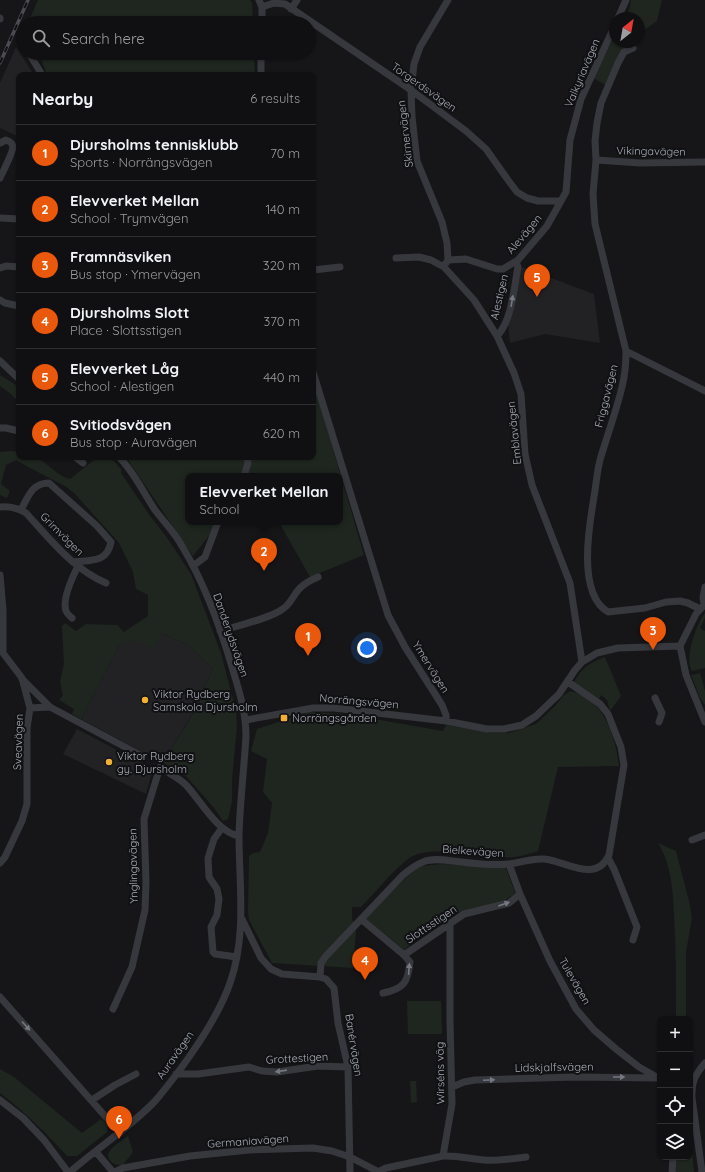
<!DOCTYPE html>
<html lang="en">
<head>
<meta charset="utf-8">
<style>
  body { margin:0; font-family:Quicksand,sans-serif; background:#19191b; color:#f1f3f6 }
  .controls { position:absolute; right:12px; bottom:12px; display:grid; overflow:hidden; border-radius:8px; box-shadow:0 1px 3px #0004 }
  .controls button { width:36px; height:36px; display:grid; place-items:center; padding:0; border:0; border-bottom:1px solid #303032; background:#101012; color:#f1f3f6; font:20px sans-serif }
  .compass { position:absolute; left:609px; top:12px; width:36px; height:36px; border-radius:50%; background:#101012; box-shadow:0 1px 3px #0004; rotate:31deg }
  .you { position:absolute; left:367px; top:648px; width:14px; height:14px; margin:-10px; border:3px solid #fff; border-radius:50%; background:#1a73e8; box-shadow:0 0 0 6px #1a73e833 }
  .badge { display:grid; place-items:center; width:26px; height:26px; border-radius:50%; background:#ea580c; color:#fff; font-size:13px; font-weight:700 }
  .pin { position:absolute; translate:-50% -33px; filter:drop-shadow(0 1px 2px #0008) }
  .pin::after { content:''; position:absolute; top:21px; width:14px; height:12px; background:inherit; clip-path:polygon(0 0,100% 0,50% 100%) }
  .popup { position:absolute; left:185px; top:473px; width:158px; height:52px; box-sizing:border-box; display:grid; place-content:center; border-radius:8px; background:#101012; filter:drop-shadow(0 1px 3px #0005); font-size:13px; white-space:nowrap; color:#9c9d9f }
  .popup b { font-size:15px; color:#f1f3f6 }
  .popup::after { content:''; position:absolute; left:50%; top:100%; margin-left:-8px; border:8px solid transparent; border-top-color:#101012 }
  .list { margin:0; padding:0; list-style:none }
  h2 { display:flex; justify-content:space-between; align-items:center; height:52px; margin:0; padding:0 16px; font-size:17px }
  h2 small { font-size:13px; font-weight:400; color:#9c9d9f }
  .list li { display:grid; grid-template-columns:26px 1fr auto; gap:12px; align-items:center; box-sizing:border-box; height:56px; padding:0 16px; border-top:1px solid #303032 }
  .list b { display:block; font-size:15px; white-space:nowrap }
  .list p { margin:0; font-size:13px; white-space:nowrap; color:#9c9d9f }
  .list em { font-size:13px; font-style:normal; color:#9c9d9f }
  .icon { flex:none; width:22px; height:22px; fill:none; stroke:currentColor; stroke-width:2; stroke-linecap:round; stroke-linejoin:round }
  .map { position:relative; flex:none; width:705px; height:1172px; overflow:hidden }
  .search { position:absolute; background:#101012; box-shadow:0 1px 3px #0004; left:16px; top:16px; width:300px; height:44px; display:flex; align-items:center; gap:10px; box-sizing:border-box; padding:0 14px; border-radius:22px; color:#9c9d9f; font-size:15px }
  .panel { position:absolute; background:#101012; box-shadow:0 1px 3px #0004; left:16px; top:72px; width:300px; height:388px; border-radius:8px }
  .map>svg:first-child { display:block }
  .built { fill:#222225 }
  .green { fill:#1e261f }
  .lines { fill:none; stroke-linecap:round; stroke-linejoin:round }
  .minor { stroke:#37383d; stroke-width:7 }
  .rail-casing { stroke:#4a4c52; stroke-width:3.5 }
  .rail { stroke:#111113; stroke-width:2; stroke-dasharray:6; stroke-linecap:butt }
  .oneway { fill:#757881 }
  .poi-dot { fill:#f2b134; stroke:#111113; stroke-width:1.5 }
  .labels { text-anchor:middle; stroke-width:4; stroke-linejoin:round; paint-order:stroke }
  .street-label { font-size:11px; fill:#a8adb8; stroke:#111113 }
  .poi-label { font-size:11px; fill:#a8adb8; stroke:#111113; text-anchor:start }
</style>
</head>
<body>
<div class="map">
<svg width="705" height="1172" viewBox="0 0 705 1172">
  <rect width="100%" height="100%" fill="#161618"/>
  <path class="built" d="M16,47l18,28h-15v62l-19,-9v-45z
    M519,266l75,28 6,49 -55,-9 -35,9 -2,-19z
    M161,633l27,12 25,24 -14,29 1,3 -37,62 -82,-44 38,-74 6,-5 9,1z
    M77,729l76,40 -7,25 -83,-40z"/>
  <path class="green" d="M38,0h212l2,3 1,20h-225z
    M631,0h31l-5,21 -18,13v-16h-14l4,-8z
    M615,36v6h17l-11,21 -10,25 -18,-10z
    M39,53h215l1,22h-208z
    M0,375l19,12v16l-8,-9 -11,-8z
    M313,381l51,174 -54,22 -31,-55h61v-46h-152v46h32l-27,34 -67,-99h187z
    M11,451l8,1v5c5,0 11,-1 16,0 13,5 21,19 35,22l24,-19 -3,-3h19l11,12v4l27,40 20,26 23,35 30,79 15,58 1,15 -5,54v22l-4,17 -5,2 -9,-13 -28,-32 -23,-13 37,-61 -1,-4 14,-29 -25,-24 -27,-12 -6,15c-13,-4 -24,-12 -36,-3l-38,74 -9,-5 2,-5 -15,-9 4,-5 -3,-13 4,-18 -2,-38 3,-3 11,8 10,-7 31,1 7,7 24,-16v-21l-12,-6 -3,-17 -14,-29 -44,-49 -10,-8 -35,-18 -14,-8 -10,5 -5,19 9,7 -3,7 -7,-3v-43z
    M705,613v5l-5,10 5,3v37l-13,3c-8,-12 4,-47 13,-58z
    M605,657l16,39 -11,15 -3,-11 -6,-5 -2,4 -23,-15 -2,-2c9,-15 15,-19 31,-25z
    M700,673l5,18v14l-5,-7 -9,-23z
    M570,691c33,6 46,46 49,75l-61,1 -20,84c-7,2 -16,5 -24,6 -28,3 -83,-15 -106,2 -15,11 -33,34 -47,48h-9v11l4,13 -3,37 -81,-5 -23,-43 -1,-8 1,-56 4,-3 7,-1 8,-19 4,-30 -9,-11 4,-33 -16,-8 6,-22 52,-17 37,2 97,17 3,-6 46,8h17l27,-9 19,-18 8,-10z
    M658,843l18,8 13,50 3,17 -6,34v67h-10c0,-35 0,-70 -2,-105 -1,-24 -3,-50 -16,-71z
    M442,864l64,4 9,25 -12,9 -46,11 -27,15 -26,22 -39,-32 50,-49 7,-3z
    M407,1001h34l1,33h-34z
    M0,1069l14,8 68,56 19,-14 7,6 -1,7 -30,24h-10c-22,-24 -41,-43 -67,-63z
    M410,1081h6l1,21 -6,1z
    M690,1127l4,45h-20l1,-15h15z
    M128,1136l5,16 -10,13c-6,0 -10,0 -14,-6 -5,-9 13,-18 19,-23z"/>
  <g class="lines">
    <path class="minor" d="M259,0l3,7v16
      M262,7l12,-4 11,1 126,86 55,41 20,18 22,31 9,12 10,6 11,3h23
      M291,9l6,-9
      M618,18l8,-18
      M0,19v-1
      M22,42l1,2
      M633,48l-9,4 -6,11 -17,40 -4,20 -2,18 1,19 -3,34 2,30 31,127c0,12 -1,24 -4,36 -6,25 -15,49 -22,73 -3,12 -4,25 -6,37 -5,29 -17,97 14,115l37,-4 21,-6 14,-1 8,2 12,6
      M29,53l13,22
      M261,75v-22
      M0,143l6,-3c3,1 6,3 7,6 0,7 -10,25 -13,32
      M596,160l44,3 65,-1
      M0,218l19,1
      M396,258l23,-1 12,3 13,7 30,33 9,14 14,22 17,37 7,21 4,60 7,31 38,98 12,79
      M448,260l18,-1 31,10h6l15,-9 29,-34 19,-34 4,-52 11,-41 34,-74
      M446,263l2,-3 -1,-17 -5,-21 -25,-61 -5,-44 -1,-27 3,-26 6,-17 28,-47
      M0,268l6,-2 13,1
      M313,270l27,-3
      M0,300l5,3 14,3
      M497,336c15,-15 17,-49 21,-69l-2,-5
      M626,351l79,40
      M0,361l19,18
      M313,372l75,243 17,32 37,58 4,10v6
      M0,428h6l13,3
      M75,457l8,6
      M244,476l4,-13 -1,-6
      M0,507c10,-1 18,1 26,6 24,26 47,56 80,70
      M21,510c7,-13 11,-27 28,-27l48,43 14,16c-4,21 -20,18 -38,20
      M193,566l12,-9 13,-35
      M0,575l3,35v43l19,25 8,30 -3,20v76l-5,17 -17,36 -5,6
      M704,604l-1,-7 2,-10
      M72,618c-2,-2 -5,-4 -6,-7 -4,-11 7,-35 12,-45
      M220,631c17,-5 52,-13 64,-23 7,-5 10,-14 16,-20 5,-5 11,-8 18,-11
      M680,646l6,29 19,47
      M680,646l16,-32 9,-10
      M22,679l28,28 92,49
      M655,698l7,15 -3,9
      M30,708l20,-1
      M246,720l67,-12h21l112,13 41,8h17l18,-4 14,-9 23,-22 16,-24 7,-8 15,-9 21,-5 62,-2
      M222,828l-8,11 -6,19 1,19 8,12 2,10 -2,16 -6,12 2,25 2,2 22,3
      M692,840l13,-5
      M608,858l6,11 23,58 -4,13
      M509,864l11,30 30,67 26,48 18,21 22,19 23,18 21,12
      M242,919l19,39 10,11 11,5 38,3 6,2 8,9 4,35 10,44 2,105
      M361,919l43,36
      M320,977l1,-14 5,-7 77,-81c6,-5 12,-10 20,-13 9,-4 21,-2 30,-1 18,2 37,5 55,3 12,-1 23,-6 36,-5 22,2 52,25 65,-4l15,-90 -3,-18 -13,-33 -8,-10 -32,-22
      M383,993c21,-4 25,-11 27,-31l-6,-7 60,-41 45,-11 11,-9
      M0,997l120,136
      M113,1009l19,-42 13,-57 1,-28 -2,-63 16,-52c8,6 19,11 26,18 15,16 31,47 53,51
      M176,1074h22l51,-7 13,4 15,1 41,-6 30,1
      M452,1087l12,-5 11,-2 100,-3 81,1
      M0,1100l23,18 21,22 24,32
      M92,1100l23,-15 21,-11
      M96,1152l17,20
      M443,1156c14,-1 27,3 41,4 14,1 28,-1 42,-3
      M70,1172c28,-25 60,-44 86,-72 26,-31 61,-79 74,-117 17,-48 9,-98 9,-148 1,-33 5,-66 7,-99 0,-24 -7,-46 -14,-69 -12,-41 -27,-83 -50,-121 -7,-13 -18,-24 -27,-36 -12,-18 -21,-38 -36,-53
      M115,1172l8,-4 67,-12 59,-6 64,-2 19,3 18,6 29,15
      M378,1172l8,-4 57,-12 9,-52 -2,-83v-98
      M672,1172l1,-15
      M702,1172l-10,-74c-1,-16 3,-23 13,-35"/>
    <g class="rail-casing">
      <path id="rail" d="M0,63l28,-63"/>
    </g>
    <use href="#rail" class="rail"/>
  </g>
  <defs><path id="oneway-solid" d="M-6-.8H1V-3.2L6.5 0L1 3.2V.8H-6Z"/></defs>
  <g class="oneway">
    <use href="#oneway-solid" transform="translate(512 301) rotate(-80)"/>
    <use href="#oneway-solid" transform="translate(504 904) rotate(-20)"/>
    <use href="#oneway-solid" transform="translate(409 969) rotate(-86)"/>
    <use href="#oneway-solid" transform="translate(26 1026) rotate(48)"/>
    <use href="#oneway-solid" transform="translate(281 1071) rotate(172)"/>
    <use href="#oneway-solid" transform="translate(619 1077)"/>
    <use href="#oneway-solid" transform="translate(489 1080) rotate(-2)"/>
  </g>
  <g class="poi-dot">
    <circle cx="145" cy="700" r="4"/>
    <rect x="280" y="714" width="8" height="8" rx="2"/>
    <circle cx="109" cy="762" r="4"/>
  </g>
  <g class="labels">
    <g class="street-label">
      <text transform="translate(582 73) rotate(-67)" y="4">Valkyriavägen</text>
      <text transform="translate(424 87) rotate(35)" y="4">Torgerdsvägen</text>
      <text transform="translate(405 134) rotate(-97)" y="4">Skirnervägen</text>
      <text transform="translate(651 151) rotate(1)" y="4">Vikingavägen</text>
      <text transform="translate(524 234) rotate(-50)" y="4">Alevägen</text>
      <text transform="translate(499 297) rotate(-77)" y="4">Alestigen</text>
      <text transform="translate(606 396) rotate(-76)" y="4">Friggavägen</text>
      <text transform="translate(514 433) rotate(-96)" y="4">Emblavägen</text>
      <text transform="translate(62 534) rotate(45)" y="4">Grimvägen</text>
      <text transform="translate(231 635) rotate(71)" y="4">Danderydsvägen</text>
      <text transform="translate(431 667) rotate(58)" y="4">Ymervägen</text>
      <text transform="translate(359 701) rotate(5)" y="4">Norrängsvägen</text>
      <text transform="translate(18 742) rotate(-88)" y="4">Sveavägen</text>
      <text transform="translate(473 851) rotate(4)" y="4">Bielkevägen</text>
      <text transform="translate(133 866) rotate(-91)" y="4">Ynglingavägen</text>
      <text transform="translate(431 924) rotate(-34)" y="4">Slottsstigen</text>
      <text transform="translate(575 981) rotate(60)" y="4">Tulevägen</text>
      <text transform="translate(354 1045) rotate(81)" y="4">Banérvägen</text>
      <text transform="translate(175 1055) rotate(-55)" y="4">Auravägen</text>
      <text transform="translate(297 1058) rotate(-3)" y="4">Grottestigen</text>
      <text transform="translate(554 1067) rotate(-1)" y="4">Lidskjalfsvägen</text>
      <text transform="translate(440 1073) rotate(-91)" y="4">Wirséns väg</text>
      <text transform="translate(248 1141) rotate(-4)" y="4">Germaniavägen</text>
    </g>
    <g class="poi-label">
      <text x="153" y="698">Viktor Rydberg<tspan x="153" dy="13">Samskola Djursholm</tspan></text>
      <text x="292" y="722">Norrängsgården</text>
      <text x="117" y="760">Viktor Rydberg<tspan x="117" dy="13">gy. Djursholm</tspan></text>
    </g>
  </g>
</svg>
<div class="controls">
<button>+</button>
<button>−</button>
<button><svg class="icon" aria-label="locate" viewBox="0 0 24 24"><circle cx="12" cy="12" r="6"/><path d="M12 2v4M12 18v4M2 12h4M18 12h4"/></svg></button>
<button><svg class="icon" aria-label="layers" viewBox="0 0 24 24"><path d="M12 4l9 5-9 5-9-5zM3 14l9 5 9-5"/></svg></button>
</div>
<svg class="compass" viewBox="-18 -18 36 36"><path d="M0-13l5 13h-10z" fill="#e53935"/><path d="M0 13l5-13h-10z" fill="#9c9d9f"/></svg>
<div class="you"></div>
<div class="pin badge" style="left:308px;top:656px">1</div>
<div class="pin badge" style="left:264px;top:571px">2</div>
<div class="popup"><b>Elevverket Mellan</b>School</div>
<div class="pin badge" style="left:653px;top:650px">3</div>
<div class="pin badge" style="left:365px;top:980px">4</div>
<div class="pin badge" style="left:537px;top:297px">5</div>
<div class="pin badge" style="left:119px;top:1139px">6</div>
<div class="search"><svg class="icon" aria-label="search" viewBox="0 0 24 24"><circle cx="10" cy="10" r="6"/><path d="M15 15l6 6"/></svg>Search here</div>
<section class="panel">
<h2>Nearby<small>6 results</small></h2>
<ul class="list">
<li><span class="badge">1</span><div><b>Djursholms tennisklubb</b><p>Sports · Norrängsvägen</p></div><em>70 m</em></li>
<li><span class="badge">2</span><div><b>Elevverket Mellan</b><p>School · Trymvägen</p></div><em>140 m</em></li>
<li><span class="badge">3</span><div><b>Framnäsviken</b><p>Bus stop · Ymervägen</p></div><em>320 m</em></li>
<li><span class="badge">4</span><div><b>Djursholms Slott</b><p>Place · Slottsstigen</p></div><em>370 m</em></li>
<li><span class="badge">5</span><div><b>Elevverket Låg</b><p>School · Alestigen</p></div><em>440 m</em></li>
<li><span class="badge">6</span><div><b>Svitiodsvägen</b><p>Bus stop · Auravägen</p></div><em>620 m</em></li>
</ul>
</section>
</div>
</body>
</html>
